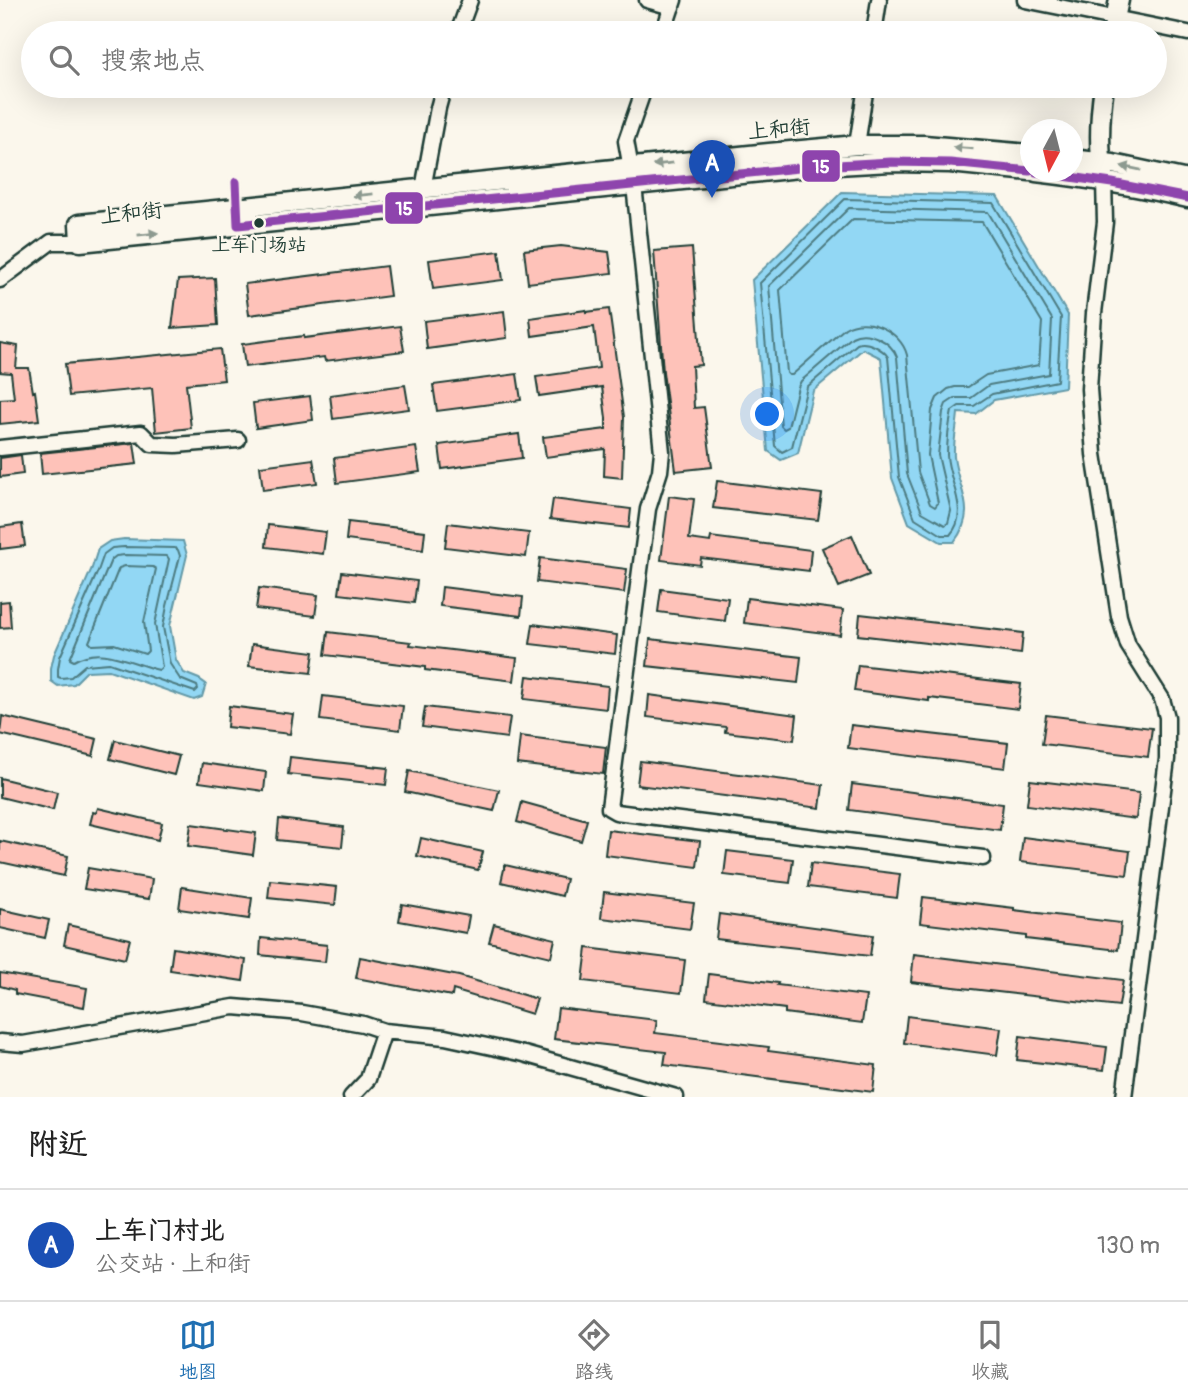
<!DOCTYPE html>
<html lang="zh">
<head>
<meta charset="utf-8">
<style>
  body { margin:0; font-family:Pangolin,"LXGW WenKai TC",sans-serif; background:#f6f6f6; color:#222 }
  .compass { position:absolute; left:1020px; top:119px; width:63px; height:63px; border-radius:50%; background:#fff; box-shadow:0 7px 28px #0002; rotate:187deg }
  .you { position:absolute; left:768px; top:415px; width:24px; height:24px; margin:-18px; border:5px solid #fff; border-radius:50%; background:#1a73e8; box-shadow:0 0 0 10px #1a73e833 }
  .badge { display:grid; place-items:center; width:46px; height:46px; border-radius:50%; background:#1f6fb2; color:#fff; font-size:23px; font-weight:700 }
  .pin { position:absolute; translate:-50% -58px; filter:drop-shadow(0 2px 4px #0008) }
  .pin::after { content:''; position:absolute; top:37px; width:24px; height:21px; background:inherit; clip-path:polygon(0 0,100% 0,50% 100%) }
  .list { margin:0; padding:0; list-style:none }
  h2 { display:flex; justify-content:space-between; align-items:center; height:91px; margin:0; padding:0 28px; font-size:30px }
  h2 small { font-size:23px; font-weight:400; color:#767676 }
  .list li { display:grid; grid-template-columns:46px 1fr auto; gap:21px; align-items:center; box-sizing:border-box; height:112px; padding:0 28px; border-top:2px solid #e0e0e0 }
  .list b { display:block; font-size:26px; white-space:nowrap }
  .list p { margin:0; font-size:23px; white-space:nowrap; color:#767676 }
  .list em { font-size:23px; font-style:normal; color:#767676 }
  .icon { flex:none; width:38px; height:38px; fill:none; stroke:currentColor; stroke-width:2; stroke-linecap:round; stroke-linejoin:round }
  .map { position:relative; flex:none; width:1188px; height:1097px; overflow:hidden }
  .search { position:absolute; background:#fff; box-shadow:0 7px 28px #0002; left:21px; right:21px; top:21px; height:77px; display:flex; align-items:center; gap:18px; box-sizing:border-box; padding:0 24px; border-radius:38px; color:#767676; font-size:26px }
  .sheet { height:203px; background:#fff }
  nav { display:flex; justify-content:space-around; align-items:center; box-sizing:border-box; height:98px; border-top:2px solid #e0e0e0; background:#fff; font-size:19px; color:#767676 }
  nav a { display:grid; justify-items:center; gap:4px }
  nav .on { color:#1f6fb2 }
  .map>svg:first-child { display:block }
  .water { fill:#92d7f4; stroke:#6499a7; stroke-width:2 }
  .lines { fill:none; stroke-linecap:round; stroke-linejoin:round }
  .shore { stroke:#4d7b81; stroke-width:2 }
  .building { fill:#fec2b9; stroke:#1f3d34; stroke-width:2 }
  .service-casing { stroke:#1f3d34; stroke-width:12 }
  .minor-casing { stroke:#1f3d34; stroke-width:19 }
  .tertiary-casing { stroke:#1f3d34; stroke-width:23 }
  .service { stroke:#fbf7ec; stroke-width:7 }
  .minor { stroke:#fbf7ec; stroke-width:14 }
  .tertiary { stroke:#fbf7ec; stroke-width:18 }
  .bus-1-casing { stroke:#fbf7ec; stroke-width:14 }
  .bus-1 { stroke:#8e44ad; stroke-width:9 }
  .oneway { fill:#8d9a90 }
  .bus-dot { fill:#1f3d34; stroke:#fbf7ec; stroke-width:2.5 }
  .labels { text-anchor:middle; stroke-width:5; stroke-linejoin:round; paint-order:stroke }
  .bus-label { font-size:19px; fill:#1f3d34; stroke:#fbf7ec }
  .street-label { font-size:21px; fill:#1f3d34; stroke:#fbf7ec }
  .line-badge { stroke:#fbf7ec; stroke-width:2.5 }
  .badge-label { font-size:19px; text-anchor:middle; font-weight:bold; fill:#fff }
</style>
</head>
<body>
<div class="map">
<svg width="1188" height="1097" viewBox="0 0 1188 1097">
  <rect width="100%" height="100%" fill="#fbf7ec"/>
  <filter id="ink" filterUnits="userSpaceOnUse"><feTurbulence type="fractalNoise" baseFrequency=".0143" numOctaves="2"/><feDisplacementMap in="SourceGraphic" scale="14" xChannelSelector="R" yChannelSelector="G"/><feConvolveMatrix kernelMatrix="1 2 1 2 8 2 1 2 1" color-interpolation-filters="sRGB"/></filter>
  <g filter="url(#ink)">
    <path class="water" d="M842,192l155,4 71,119 -3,72 -71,13 -18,14 -18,-1c-1,14 -5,30 -4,44 4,34 25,52 0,85h-13l-32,-19 -17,-45 -11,-120 -18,-9 -50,42 -15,62 -17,7 -13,-9 -16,-171z
      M124,539l59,2 4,14 -17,71 6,34 8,13 15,6 7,5 -4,13 -8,3 -85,-30 -22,1 -13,13 -16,2 -7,-5v-13l3,-13 38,-87 6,-19 12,-8z"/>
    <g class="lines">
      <path class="shore" d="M845,199l148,4 68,114 -4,64 -65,13 -18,12h-15l-7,5c-3,14 -5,30 -5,44 1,26 24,57 3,80h-8l-27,-17 -16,-41 -11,-120c-5,-8 -21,-17 -31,-13l-50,43 -15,60 -10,5 -7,-6 -15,-163z
        M849,208l139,4 64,107 -3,55 -60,11 -18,13h-16l-9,6 -3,8 -5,43 13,56 -3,12 -3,2 -23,-13 -15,-38 -10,-117c-6,-16 -30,-28 -45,-20l-51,44 -3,6 -10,40 -4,2 -3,-3 -12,-140z
        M853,219l129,3 60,100 -3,43 -53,10 -18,12h-13l-7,2 -11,9 -5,12 -4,45 10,48 -3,4 -5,-3 -12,-32 -11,-117c-6,-24 -40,-40 -62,-27l-53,47h-3l-2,-2 -7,-83z
        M124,547l51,1 3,2 2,6 -13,50 -4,21 7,37 10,15 17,7 1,3 -3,3 -86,-29 -24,2 -14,12 -10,1 -3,-1v-8l2,-12 38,-86 6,-17 8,-6z
        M125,555l42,1 2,3 -14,65 7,43 -3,3c-28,-6 -57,-26 -85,-9l-4,-2 41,-99 5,-4z
        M125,566l28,1 3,2 -12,53 4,29 -3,3 -31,-10 -22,1 -3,-3 30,-74z"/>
    </g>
    <path class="building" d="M561,246l48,6 3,21 -84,10 -4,-33z
      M692,248l9,117 -9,1 2,42 10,-1 8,60 -36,4 -13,-99 -9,-121z
      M499,251l4,29 -70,9 -4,-29z
      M386,266l4,30 -141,19 -4,-31z
      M215,278l3,47 -46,3 6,-48z
      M609,309l15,108 -2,61 -18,-2 1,-27 -59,8 -3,-20 63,-8v-11l-4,-31 -63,9 -3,-19 63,-9 -5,-41 -62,9 -2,-18 56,-8v2z
      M504,311l3,27 -80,11 -3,-28z
      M400,326l4,25 -79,10 -1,-4 -79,10 -3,-23 62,-8v2z
      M0,343l18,3 -2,22h13l4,24 2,-1 4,29 -39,4v-25l14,-1 -3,-25 -11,-1z
      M220,349l4,31 -38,4 5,44 -35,4 -4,-44 -83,8 -4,-32z
      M517,374l4,26 -84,11 -4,-26z
      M405,385l4,24 -76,10 -3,-24z
      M310,396l3,24 -57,8 -3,-25z
      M519,434l3,24 -80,11 -3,-24z
      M134,443l3,21 -95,10 -2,-21z
      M416,447l4,25 -83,11 -3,-25z
      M21,455l2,19 -23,3v-19z
      M313,459l4,24 -54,7 -3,-24z
      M717,481l105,13 -4,26 -105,-12z
      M669,496l25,3 -5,40 21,3 1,-5 100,13 -2,21 -108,-13 -1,7 -39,-5z
      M553,499l78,10 -2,19 -79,-9z
      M348,522l77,9 -2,19 -77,-10z
      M448,523l81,10 -3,24 -81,-10z
      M22,524l3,22 -25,3v-22z
      M268,525l58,7 -3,22 -57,-7z
      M852,535l17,40 -30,12 -17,-39z
      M540,558l87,11 -3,24 -87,-11z
      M342,572l75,9 -3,22 -75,-9z
      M442,587l81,10 -2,19 -81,-10z
      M259,588l59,7 -3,21 -59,-7z
      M661,589l67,9 -3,23 -67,-9z
      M747,598l96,12 -3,25 -96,-12z
      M9,601l2,26 -11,1v-26z
      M860,614l163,19 -2,21 -163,-19z
      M533,624l84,11 -2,19 -85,-10z
      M328,632l83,10 -1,3 107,13 -3,23 -89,-11v-3l-100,-12z
      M650,639l151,18 -3,26 -151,-17z
      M252,644l62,8 -3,21 -62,-7z
      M858,665l163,19 -3,25 -89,-11v3l-75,-10z
      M527,676l81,10 -2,23 -82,-10z
      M649,695l148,20 -3,25 -69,-8 1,-5 -79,-10z
      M323,696l80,10 -3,24 -80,-10z
      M229,706l64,8 -3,20 -63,-7z
      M425,707l85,10 -3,21 -85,-11z
      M1046,715l106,13 -4,29 -106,-13z
      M2,716l95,23 -4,17 -93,-22z
      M851,725l157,18 -3,25 -157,-20z
      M520,736l86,11 -3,27 -86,-10z
      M115,740l64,16 -5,19 -64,-16z
      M290,757l98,11 -2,17 -98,-11z
      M640,761l183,24 -3,23 -183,-23z
      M202,763l64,9 -2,19 -65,-9z
      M409,771l90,19 -5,21 -89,-19z
      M0,778l57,14 -4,18 -53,-13z
      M1030,780l109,13 -3,26 -109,-14z
      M852,784l151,20 -3,26 -151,-20z
      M522,802l65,18 -6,21 -64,-19z
      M98,808l64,15 -4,17 -68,-16 3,-12 3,1z
      M279,819l65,8 -2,20 -65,-7z
      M191,824l65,9 -3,22 -65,-9z
      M608,830l92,11 -3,26 -92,-12z
      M1023,837l107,14 -3,24 -107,-13z
      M421,838l62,14 -5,18 -61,-14z
      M0,841l68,15 -4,20 -64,-14z
      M727,851l66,8 -3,24 -66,-8z
      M811,863l89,11 -3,24 -89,-11z
      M505,865l61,14 -4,17 -61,-14z
      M88,868l64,11 -3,20 -65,-10z
      M270,880l67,7 -2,18 -67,-7z
      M182,887l70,11 -3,21 -70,-10z
      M604,892l90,11 -4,26 -89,-11z
      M923,897l91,11v2l107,13 -3,27 -92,-11v-3l-106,-13z
      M402,904l67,12 -3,17 -67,-12z
      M0,909l49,11 -4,18 -45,-10z
      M719,914l154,21 -3,21 -154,-17z
      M494,924l61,15 -4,18 -62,-15z
      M68,925l62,14 -5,20 -61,-14z
      M261,938l66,7 -2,17 -65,-7z
      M173,948l73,12 -3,21 -73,-11z
      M587,948l98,12 -4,33 -98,-12z
      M914,954l209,26 -4,26 -208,-24z
      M360,957l99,19 78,23 -5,15 -79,-24 -1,6 -96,-18z
      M0,973l87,15 -3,19 -69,-13v-4l-15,-4z
      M709,974l69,9 -1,2 89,11 -4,27 -77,-10v-4l-79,-10z
      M558,1008l99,12 -2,13 114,14 -1,4 108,14 -3,27 -209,-27 2,-13 -112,-13z
      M907,1016l94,12 -4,27 -93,-12z
      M1020,1036l87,11 -3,23 -87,-10z"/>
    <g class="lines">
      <g class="service-casing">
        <path id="service" d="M236,182l2,43"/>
      </g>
      <g class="minor-casing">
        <path id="minor" d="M647,0l25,7
          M1025,0l163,33
          M458,33l12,-33
          M663,33l11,-33
          M874,33l5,-33
          M645,86l-19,55 8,44 28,267 -2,19 -12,38 -39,299 7,4 367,46
          M857,145l9,-59
          M1104,181l1,41 -11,91 -5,76 5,65 25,162 9,29 34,54 5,18v42l-43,338
          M423,189l15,-81 6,-22
          M0,280l51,-38h29
          M0,448l141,-15 11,11 24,1 62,-5
          M0,1042l23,2 211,-37 68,6 61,11 21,7 61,6 79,17 152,43
          M351,1097l17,-18 16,-48"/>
      </g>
      <g class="tertiary-casing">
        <path id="tertiary" d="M1112,33l7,-33
          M1030,154l-106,-9h-67l-88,8 -690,71 1,18 739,-76 72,-4 59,1 80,8
          M1072,159l41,5 75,16
          M1036,172c51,6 102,14 152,26
          M1103,173c-5,-28 -3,-59 1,-87"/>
      </g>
      <use href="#service" class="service"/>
      <use href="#minor" class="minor"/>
      <use href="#tertiary" class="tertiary"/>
      <g class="bus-1-casing">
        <path id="bus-1" d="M1036,172l76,11 76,15
          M236,182l2,43 581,-59 72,-4 59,1 80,8"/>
      </g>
      <use href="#bus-1" class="bus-1"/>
    </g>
    <defs><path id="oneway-solid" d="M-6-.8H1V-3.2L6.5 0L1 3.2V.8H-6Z" transform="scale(1.75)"/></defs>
    <g class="oneway">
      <use href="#oneway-solid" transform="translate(963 148) rotate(-176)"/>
      <use href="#oneway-solid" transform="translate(663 164) rotate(174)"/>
      <use href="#oneway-solid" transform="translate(1131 168) rotate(-169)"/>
      <use href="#oneway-solid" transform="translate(363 195) rotate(174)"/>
      <use href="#oneway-solid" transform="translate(148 234) rotate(-6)"/>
    </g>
  </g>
  <circle class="bus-dot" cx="259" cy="223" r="6"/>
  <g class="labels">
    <g class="bus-label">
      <text x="259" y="251">上车门场站</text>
    </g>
    <g class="street-label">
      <text transform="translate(779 129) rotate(-5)" y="7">上和街</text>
      <text transform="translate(131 213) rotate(-6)" y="7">上和街</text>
    </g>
  </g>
  <g class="line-badge">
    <rect x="801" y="149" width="40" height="34" rx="7" fill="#8e44ad"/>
    <rect x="384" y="191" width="40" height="34" rx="7" fill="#8e44ad"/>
  </g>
  <g class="badge-label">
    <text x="821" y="173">15</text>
    <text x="404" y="215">15</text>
  </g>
</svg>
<svg class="compass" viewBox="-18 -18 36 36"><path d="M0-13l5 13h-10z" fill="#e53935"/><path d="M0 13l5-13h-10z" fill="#767676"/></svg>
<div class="you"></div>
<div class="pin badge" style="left:712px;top:198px;background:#1a4fb4">A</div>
<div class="search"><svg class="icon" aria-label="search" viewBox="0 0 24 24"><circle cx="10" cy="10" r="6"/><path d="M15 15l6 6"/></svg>搜索地点</div>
</div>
<section class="sheet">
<h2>附近<small></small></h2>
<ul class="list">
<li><span class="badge" style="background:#1a4fb4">A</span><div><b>上车门村北</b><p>公交站 · 上和街</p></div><em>130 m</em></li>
</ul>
</section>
<nav>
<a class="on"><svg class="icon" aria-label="map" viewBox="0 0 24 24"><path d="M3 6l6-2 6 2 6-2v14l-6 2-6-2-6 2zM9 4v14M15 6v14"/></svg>地图</a>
<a><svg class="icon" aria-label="directions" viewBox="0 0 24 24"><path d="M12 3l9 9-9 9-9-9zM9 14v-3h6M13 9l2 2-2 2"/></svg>路线</a>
<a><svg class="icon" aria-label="saved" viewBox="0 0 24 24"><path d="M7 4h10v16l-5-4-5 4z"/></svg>收藏</a>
</nav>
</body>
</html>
